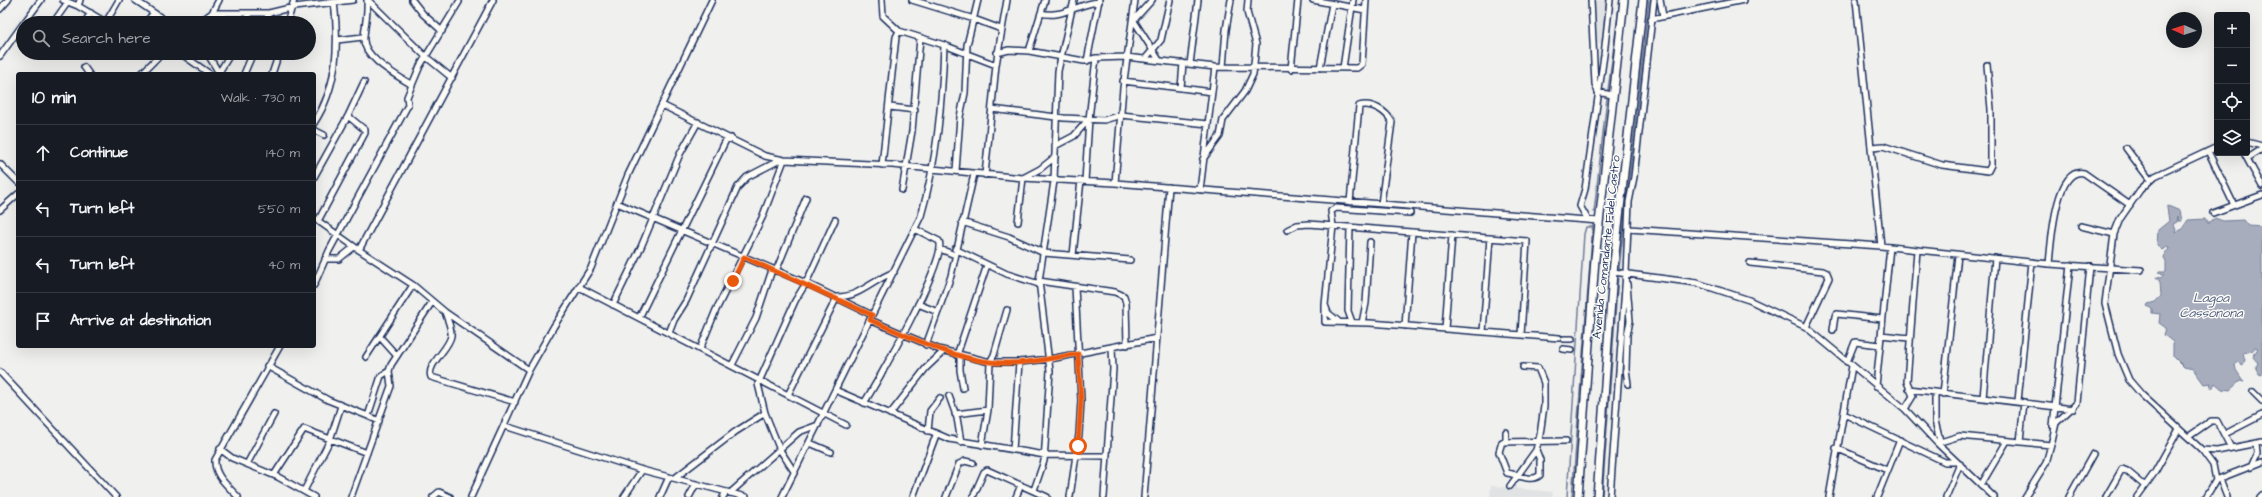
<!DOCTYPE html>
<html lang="en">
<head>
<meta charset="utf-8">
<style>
  body { margin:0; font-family:"Architects Daughter",sans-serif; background:#20242c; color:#f1f3f6 }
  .controls { position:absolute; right:12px; top:12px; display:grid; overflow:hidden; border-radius:4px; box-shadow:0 4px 16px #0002 }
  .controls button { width:36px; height:36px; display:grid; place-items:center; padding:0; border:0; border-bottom:1px solid #363941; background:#171b24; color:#f1f3f6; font:20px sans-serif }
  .compass { position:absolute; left:2166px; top:12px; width:36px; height:36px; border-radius:50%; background:#171b24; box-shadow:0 4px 16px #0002; rotate:273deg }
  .stop { position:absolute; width:12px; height:12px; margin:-9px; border:3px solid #ea580c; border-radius:50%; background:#fff }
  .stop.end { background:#ea580c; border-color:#fff; box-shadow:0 1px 4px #0008 }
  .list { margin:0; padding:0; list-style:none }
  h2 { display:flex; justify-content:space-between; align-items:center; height:52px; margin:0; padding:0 16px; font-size:17px }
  h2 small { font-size:13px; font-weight:400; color:#9ea1a6 }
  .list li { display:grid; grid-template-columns:26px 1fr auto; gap:12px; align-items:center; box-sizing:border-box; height:56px; padding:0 16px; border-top:1px solid #363941 }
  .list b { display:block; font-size:15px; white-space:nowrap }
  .list em { font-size:13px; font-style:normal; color:#9ea1a6 }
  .icon { flex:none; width:22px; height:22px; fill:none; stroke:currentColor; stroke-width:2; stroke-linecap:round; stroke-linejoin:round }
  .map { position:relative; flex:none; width:2262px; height:497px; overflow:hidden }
  .search { position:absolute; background:#171b24; box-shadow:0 4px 16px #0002; left:16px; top:16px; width:300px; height:44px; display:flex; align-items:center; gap:10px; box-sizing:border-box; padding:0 14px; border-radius:22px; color:#9ea1a6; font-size:15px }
  .panel { position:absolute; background:#171b24; box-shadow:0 4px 16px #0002; left:16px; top:72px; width:300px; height:276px; border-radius:4px }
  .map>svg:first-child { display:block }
  .built { fill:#e0e2e3 }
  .water { fill:#a7adbd; stroke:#6f7b97 }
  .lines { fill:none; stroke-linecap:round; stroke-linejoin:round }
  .stream { stroke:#6f7b97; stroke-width:1.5 }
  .minor-casing { stroke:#1b2f5e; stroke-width:8 }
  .highway-casing { stroke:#1b2f5e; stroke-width:10 }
  .minor { stroke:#fdfcf7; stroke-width:5 }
  .highway { stroke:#fdfcf7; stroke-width:7 }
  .route { stroke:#ea580c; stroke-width:5 }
  .labels { text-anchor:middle; stroke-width:3; stroke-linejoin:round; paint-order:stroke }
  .street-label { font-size:12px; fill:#1b2f5e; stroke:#fdfcf7 }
  .water-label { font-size:13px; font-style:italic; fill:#4c5b7f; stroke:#fdfcf7 }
</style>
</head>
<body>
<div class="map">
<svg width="2262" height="497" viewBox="0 0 2262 497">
  <rect width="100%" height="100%" fill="#f0f0ee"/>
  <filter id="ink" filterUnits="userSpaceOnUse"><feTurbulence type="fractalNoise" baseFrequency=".025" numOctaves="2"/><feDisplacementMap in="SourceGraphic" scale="8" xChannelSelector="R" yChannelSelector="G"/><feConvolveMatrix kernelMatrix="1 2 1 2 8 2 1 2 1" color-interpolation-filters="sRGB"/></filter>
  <g filter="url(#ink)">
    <path class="built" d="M1594,0h13l-4,44 -6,-1z
      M1491,486l62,6 -1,5h-62z"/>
    <path class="water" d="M2168,206l12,5 2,10h-4v-5l-1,6 -4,2 3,5 -1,3 7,-3 6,-9 17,-1 2,4h2l6,-5 8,3 21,-1 5,6 13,1v148l-3,-1 -3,-7 2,-4 -5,-6 5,-9 -3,-1 -3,4 -9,2 2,7 -2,5 -5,-3 -3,2 1,6 8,12 -4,-1 -10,9 -8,-1 -7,-6 -3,6 -2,-1 1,-5 -7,1 -11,-15 -9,-2 -11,-11v-14l-9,-7 2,-7 -7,-5 1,-9 -8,-1v-4l-5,-3 1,-2 7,-2 6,-6 -1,-14 -4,-5 4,1 4,-2 -6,-4h8v-11l-2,-3 1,-5 4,-4 -1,-3 -6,4 -5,-5 1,-15 11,-9 -2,-13z"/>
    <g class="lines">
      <path class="stream" d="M1608,90l12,-90
        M1594,212l13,-114
        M1619,269l30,-269
        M1567,497l17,-263 2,-7h7
        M1572,497l21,-273
        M1602,497l16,-221"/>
      <g class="minor-casing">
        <path id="minor" d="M63,0l15,6
          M80,0l-2,6 29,17
          M135,0l34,23
          M367,0c1,14 -2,24 -3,37 -3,20 34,39 48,48
          M368,0l57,56 27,22
          M412,0l11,14 19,17
          M493,0l-134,250 54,35 32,27 84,58
          M882,0l1,16 16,15
          M912,0l62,19 27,10
          M1313,0l52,10
          M1591,0l4,84 3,8
          M1660,0l3,16
          M1856,0l25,246
          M0,9l8,-9
          M212,13l7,-13
          M1041,13c20,6 38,-10 58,-11
          M223,14l2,9
          M1651,19l93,-19
          M1134,21l25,39
          M106,22l13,-22
          M1132,22l20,-22
          M24,23l17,-23
          M53,23l15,-21
          M84,23l7,-10
          M145,23l9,-10
          M198,23l14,-10h57l25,-6 59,-7
          M245,23l4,-9
          M265,23l4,-10
          M287,23l7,-23
          M337,40l26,-3
          M1029,51l16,-51
          M180,53l30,21
          M207,53l12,20
          M997,53l12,-3 20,1 55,10 12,-3 30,-1 89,10 142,1 5,-4 4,-64
          M63,54l1,-1
          M0,56l23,-32
          M1145,59l16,-19 9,-40
          M1087,61l12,-61
          M1190,64l8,-64
          M84,67l5,7
          M1223,67l3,-37 5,-30
          M1320,68l12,-64
          M1343,68l10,-68
          M1291,69l7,-69
          M141,74l21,-21
          M218,74l13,-21
          M244,74l9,-21
          M272,74l7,-21
          M1123,81l58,7 2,-25
          M1181,88l31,4
          M1598,92l14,3
          M662,105l103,51 19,4 108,5 131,13 92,5 484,38
          M890,107l25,3
          M992,109l72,9 40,2 17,-5 87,9
          M314,123c24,-37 25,-79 20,-121
          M314,130l10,5
          M2247,142l15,4
          M1055,146l19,-10 15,-17
          M1871,147l12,-1 59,19 46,6 3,-6v-56l-4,-44
          M2126,148l24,32
          M2208,151l26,54
          M2244,153l18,33
          M2248,158l14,-9
          M1203,159l17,-23 3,-16 22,-29 8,-17 3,-30 -9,-32 1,-12
          M0,164l18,18
          M882,165l14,-128 3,-6 45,14 52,20
          M956,171l4,-54 5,-24 2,-48 11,-45
          M985,175l11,-110 11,-65
          M314,177l34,-61 16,-34
          M1085,181l4,-62 7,-61
          M1115,183l8,-95 12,-88
          M902,190l10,-59 8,-93
          M1200,190l15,-123
          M1350,202l9,-96c13,-4 27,5 33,16l-11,82
          M617,203l189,80 66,32
          M0,210l18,-16
          M2213,213l49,-18
          M314,218l45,32
          M1588,220l-8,-14 5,-17 19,-134 6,-55
          M318,221l47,-88v-3l-17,-14
          M962,222l47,15 35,16 86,7
          M1018,222l5,-44 17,-9 15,-12
          M2081,226l33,8
          M1350,227l-2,84 4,11
          M1629,229l252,17 168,18 92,6
          M1287,230l10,-5 12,-1 218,17 -6,94
          M940,249l15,6
          M955,249l52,25 32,10
          M1073,255l8,-75
          M325,259h14l15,-12
          M1750,263l73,8 4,2 2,5 -23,49
          M2049,264c2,-19 6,-98 35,-91l46,32
          M776,271l30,-73
          M1613,272l84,11 52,17 57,27 99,82 32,34 57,54
          M1039,281l76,11 9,4 2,7 1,42
          M1627,284l3,37 -3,14 -1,34 2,15
          M314,285l15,-34 79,-146 -1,-8 13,-31 39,-64
          M579,287l267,138
          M918,304l20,8
          M613,305l28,-58 39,-93 18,-32
          M1325,305v17l45,1 189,15
          M445,312c2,7 7,16 6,24 -2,13 -25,29 -20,41l84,25
          M639,318l84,-172 3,-6 5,-2
          M870,320l68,29 52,13h29l31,-3 107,-21
          M1338,321l-10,-8 -3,-8 8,-79 -2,-15 5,-3 74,5
          M1362,323l4,-20 4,-61
          M1405,326l7,-94
          M1445,329l7,-94
          M1833,330l2,-14 2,-2 45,5
          M1483,332l7,-94
          M669,333l5,-13 12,-19 52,-114 9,-10 33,-17
          M1881,335l28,3
          M380,337l17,19
          M1564,339h8
          M926,345l25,-69 23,-102
          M700,349l16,-39 46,-92 22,-58
          M1563,349l9,1
          M957,355l30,-90
          M960,356v14l3,18
          M366,357l47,-72
          M1847,362l8,-20 25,3
          M732,365l24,-47 16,-48
          M267,366l61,34 40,16
          M0,372l116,125
          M1876,386l14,-139
          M1909,389l164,20
          M835,390l114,49 96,16 62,1
          M2253,392l9,9
          M1935,393v28l5,20
          M1943,394l15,-139
          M788,395l49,-98c23,0 36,-17 57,-25
          M949,396l8,22 4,24
          M1983,398l12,-140
          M2018,401l14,-139
          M864,403c13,-20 85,-146 75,-162l-24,-12
          M1905,409l8,-13 -6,-14 10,-132
          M890,414l36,-46 18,-17
          M955,414l33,-4
          M1844,414l101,48h11
          M379,421l-11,-5 13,-40 8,-5
          M505,426l137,44 104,27
          M2053,426l17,-161
          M928,431l2,-20 10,-13
          M2225,434l37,-19
          M2188,437l23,-16h6l14,27
          M1506,442v-10
          M2020,442l4,-40
          M810,443l21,9
          M1937,443l23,-7 91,9 5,-22 21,-20 13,-137
          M982,445l6,-35 2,-48 4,-7 13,-45
          M1836,448l51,22
          M220,449l12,9 46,19 36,20
          M1013,450l6,-88
          M1536,450l4,10v15c-9,8 -23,-1 -33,-2l-8,-21 3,-10 64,-1
          M2202,450l15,1 45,-9
          M247,464l27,-50
          M2251,467l6,-13 -1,-10
          M795,473l-15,-23 -15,-37 -7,-29 37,-83 11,-18 29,-63
          M274,475l30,-46 63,24
          M675,478l60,-46 30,-19
          M2220,479l7,18
          M2216,480l46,-18
          M1981,485l26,-44
          M1510,486l26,-36 4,-15 4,-29v-23l-6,-15 -15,-1
          M1034,490l10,-29 6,-90 -11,-90 15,-100 4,-110 16,-71
          M304,491l26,-51 11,-34
          M730,493l69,-61 19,-7
          M238,497c-10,-11 -24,-21 -23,-37l65,-114
          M351,497l40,-111 -2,-15 2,-6 41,-63
          M433,497l6,-5 11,5
          M471,497l58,-127 25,-44 37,-58 37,-93 84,-175
          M624,497l18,-27
          M660,497l9,-20
          M689,497l7,-13
          M723,497l3,-5
          M782,497l139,-281c16,-55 21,-113 23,-171
          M913,497l23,-62
          M946,497l13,-33 6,-3 8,2
          M973,497l11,-25 3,-2 60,27
          M1016,497l5,-12
          M1070,497l9,-63 2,-34 -6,-113
          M1104,497l9,-128 -1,-21
          M1144,497l25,-310
          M1610,497l16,-224 3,-71 5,-25 20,-177
          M1829,497l23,-131
          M1877,497l23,-57
          M1946,497l14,-33
          M2025,497l21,-34 5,-18
          M2069,497l24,-43
          M2106,497l16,-28 5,2 18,15
          M2137,497l18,-25 24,-43
          M2206,497l10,-17 -3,-15 -11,-15 -60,-55 -13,-15 -11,-26 -13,-51 9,-69 6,-15 20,-29 15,-14 62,-29
          M2260,497l2,-2"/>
      </g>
      <g class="highway-casing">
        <path id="highway" d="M1578,497l17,-238 29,-259
          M1597,497l16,-225 30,-272"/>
      </g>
      <use href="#minor" class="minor"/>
      <use href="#highway" class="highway"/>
    </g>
  </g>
  <g class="lines" filter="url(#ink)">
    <path class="route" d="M733,281l11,-24 128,58 -2,5c39,16 78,37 120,42 30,4 60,-4 88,-8l3,46 -3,46"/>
  </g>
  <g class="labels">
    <g class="street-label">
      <text transform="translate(1606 247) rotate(-84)" y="4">Avenida Comandante Fidel Castro</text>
    </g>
    <g class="water-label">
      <text x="2211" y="302">Lagoa<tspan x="2211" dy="15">Cassonona</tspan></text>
    </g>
  </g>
</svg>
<div class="controls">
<button>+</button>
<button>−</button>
<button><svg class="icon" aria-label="locate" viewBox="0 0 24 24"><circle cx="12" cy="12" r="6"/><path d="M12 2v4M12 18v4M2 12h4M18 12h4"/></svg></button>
<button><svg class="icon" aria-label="layers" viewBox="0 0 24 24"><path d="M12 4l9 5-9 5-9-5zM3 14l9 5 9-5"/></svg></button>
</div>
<svg class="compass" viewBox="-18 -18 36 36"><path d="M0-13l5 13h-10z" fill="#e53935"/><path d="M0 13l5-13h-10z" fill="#9ea1a6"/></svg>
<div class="stop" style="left:1078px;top:446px"></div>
<div class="stop end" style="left:733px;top:281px"></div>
<div class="search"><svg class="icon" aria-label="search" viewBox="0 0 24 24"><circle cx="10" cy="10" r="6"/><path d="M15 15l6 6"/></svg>Search here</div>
<section class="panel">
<h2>10 min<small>Walk · 730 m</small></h2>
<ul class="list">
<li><svg class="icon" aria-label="ahead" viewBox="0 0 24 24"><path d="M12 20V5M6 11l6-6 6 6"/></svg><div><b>Continue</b></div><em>140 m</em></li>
<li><svg class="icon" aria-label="left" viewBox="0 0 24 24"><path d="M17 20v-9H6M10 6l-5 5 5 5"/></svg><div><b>Turn left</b></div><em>550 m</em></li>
<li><svg class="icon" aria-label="left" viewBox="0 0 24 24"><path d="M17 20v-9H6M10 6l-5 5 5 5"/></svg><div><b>Turn left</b></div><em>40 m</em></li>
<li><svg class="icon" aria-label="arrive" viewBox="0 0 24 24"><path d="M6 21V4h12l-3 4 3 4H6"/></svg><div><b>Arrive at destination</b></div></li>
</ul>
</section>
</div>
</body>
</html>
